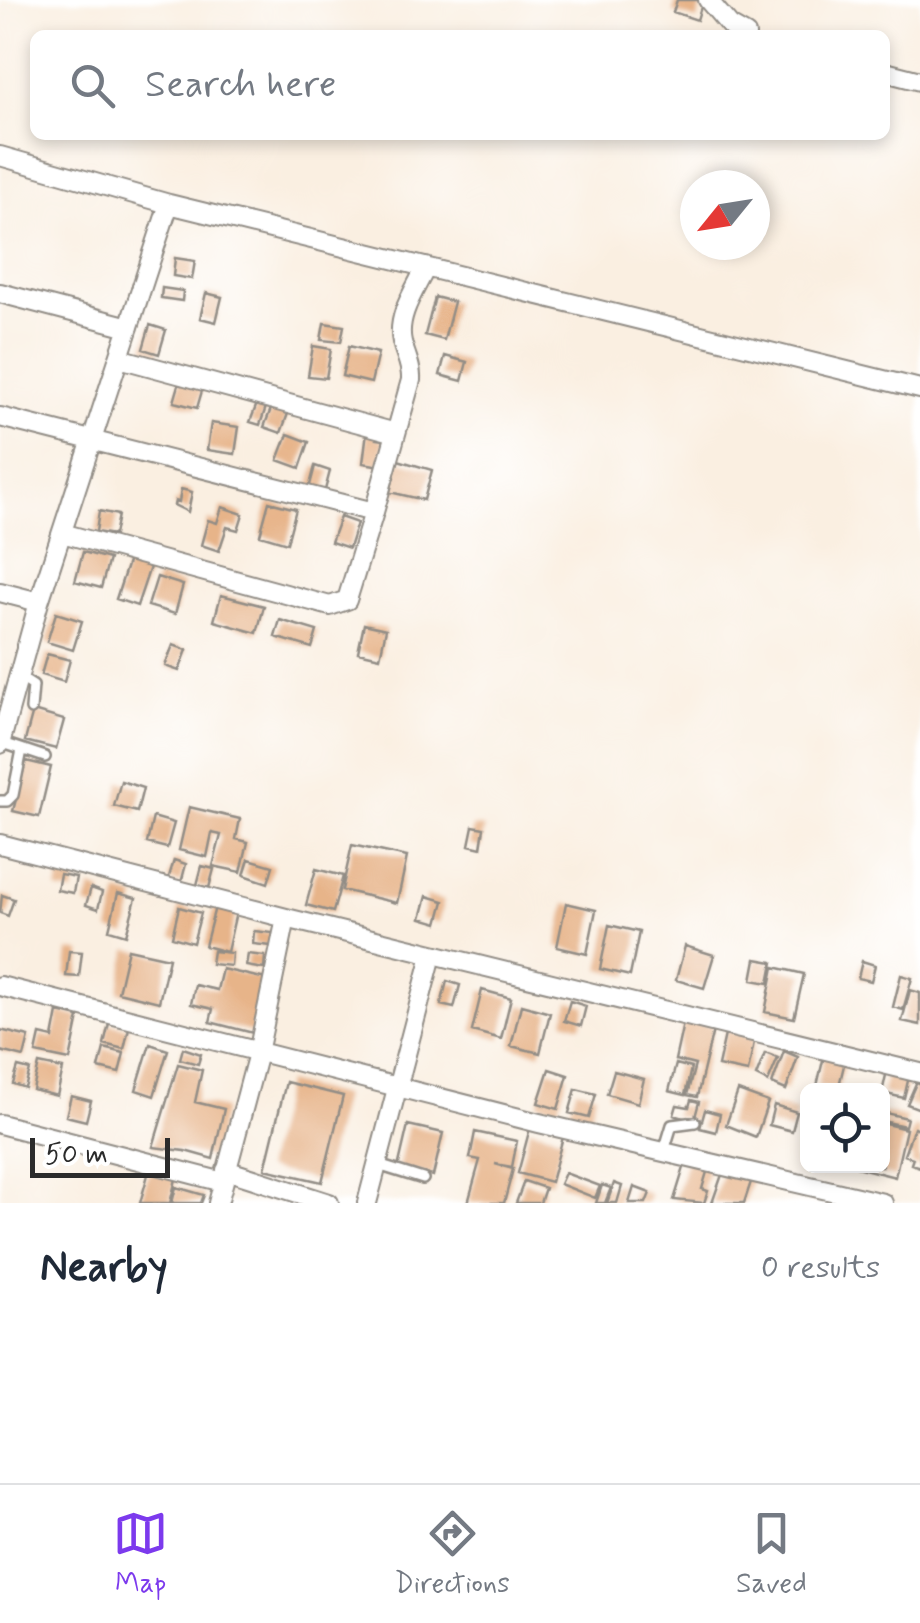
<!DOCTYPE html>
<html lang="en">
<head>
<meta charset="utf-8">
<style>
  body { margin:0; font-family:Mynerve,sans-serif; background:#f2f2f3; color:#1f2937 }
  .controls { position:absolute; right:30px; bottom:30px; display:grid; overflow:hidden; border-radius:15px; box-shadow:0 5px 15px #0003 }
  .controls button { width:90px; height:90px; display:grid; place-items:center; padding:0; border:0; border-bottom:2px solid #e0e1e3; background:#fff; color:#1f2937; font:50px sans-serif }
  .compass { position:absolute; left:680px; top:170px; width:90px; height:90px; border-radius:50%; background:#fff; box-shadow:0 5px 15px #0003; rotate:240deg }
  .scale { position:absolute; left:30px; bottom:25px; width:140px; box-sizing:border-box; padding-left:10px; border:5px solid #2b2b2b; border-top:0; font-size:28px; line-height:35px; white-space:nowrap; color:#2b2b2b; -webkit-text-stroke:8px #fff; paint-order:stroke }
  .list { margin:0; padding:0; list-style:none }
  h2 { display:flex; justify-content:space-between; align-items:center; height:130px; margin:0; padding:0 40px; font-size:42px }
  h2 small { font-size:32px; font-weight:400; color:#747a83 }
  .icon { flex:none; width:55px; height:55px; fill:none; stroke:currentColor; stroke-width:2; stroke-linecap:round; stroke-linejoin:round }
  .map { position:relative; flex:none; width:920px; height:1203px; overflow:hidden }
  .search { position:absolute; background:#fff; box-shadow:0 5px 15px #0003; left:30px; right:30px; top:30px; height:110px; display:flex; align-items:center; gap:25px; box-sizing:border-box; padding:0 35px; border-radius:15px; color:#747a83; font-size:38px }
  .sheet { height:280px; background:#fff }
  nav { display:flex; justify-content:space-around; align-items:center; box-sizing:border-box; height:140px; border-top:2px solid #e0e1e3; background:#fff; font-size:28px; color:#747a83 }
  nav a { display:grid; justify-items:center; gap:5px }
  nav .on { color:#7c3aed }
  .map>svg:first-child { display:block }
  .building { fill:#e7b489 }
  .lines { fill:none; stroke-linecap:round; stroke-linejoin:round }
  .lane-casing { stroke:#928d86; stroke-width:14 }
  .street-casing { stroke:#928d86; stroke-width:22 }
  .lane { stroke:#fff; stroke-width:9 }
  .street { stroke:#fff; stroke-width:18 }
</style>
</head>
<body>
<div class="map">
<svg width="920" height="1203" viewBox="0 0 920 1203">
  <rect width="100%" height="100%" fill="#fff"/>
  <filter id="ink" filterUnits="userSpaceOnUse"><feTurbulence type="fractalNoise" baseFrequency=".01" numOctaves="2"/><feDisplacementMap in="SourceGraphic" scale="20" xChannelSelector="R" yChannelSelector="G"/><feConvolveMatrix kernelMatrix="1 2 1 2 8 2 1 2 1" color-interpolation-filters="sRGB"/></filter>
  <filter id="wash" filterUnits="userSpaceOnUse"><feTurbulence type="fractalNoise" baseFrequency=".0048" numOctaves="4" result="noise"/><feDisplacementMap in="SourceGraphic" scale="40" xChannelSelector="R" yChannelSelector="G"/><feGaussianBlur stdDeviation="2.25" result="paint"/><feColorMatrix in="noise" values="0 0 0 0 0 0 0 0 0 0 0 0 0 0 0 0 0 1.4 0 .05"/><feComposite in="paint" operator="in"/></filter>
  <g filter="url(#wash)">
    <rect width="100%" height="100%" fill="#faefe1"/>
    <g id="blocks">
      <path class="building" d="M677,0h26l-6,20 -24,-8z
        M175,258l20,3 -3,18 -19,-3z
        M162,288l21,3 -1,10 -21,-3z
        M206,293l16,4 -6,25 -16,-4z
        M435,297l19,5 -10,38 -19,-5z
        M324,323l20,3 -3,16 -20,-2z
        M150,325l16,5 -7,24 -16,-5z
        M313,346l18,3 -5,29 -18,-2z
        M349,346l29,7 -7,30 -29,-7z
        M445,356l22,6 -5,19 -22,-6z
        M181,378l23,6 -7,24 -23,-6z
        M258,401l9,3 -7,21 -10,-3z
        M274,401l16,7 -9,25 -17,-6z
        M211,423l28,4 -4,27 -28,-4z
        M367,431l11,1 -1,7 7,1 -3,26 -18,-3z
        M288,434l21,8 -9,26 -22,-8z
        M398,460l34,10 -8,30 -34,-8z
        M315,466l15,5 -6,23 -15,-5z
        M181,489l11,3 -4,20 -14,-7 1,-4 4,1z
        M269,502l27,7 -9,34 -27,-8z
        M222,507l21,7 -5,16 -11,-3 -8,24 -18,-6 7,-25 9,3z
        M99,511l19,4 -4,20 -18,-3z
        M340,517l17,6 -8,25 -18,-6z
        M83,552l26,7 -8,29 -26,-7z
        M129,559l21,8 -13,39 -21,-7z
        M157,577l26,8 -8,29 -27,-8z
        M221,595l43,11 -7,27 -43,-12z
        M56,613l26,8 -9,29 -26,-8z
        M280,620l37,11 -5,17 -37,-11z
        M364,624l22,5 -6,28 -22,-5z
        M173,645l14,5 -8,21 -14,-5z
        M47,654l23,6 -6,22 -23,-7z
        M33,711l31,9 -8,29 -31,-8z
        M26,761l25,6 -12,50 -26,-6z
        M121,781l22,7 -6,24 -23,-6z
        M189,807l51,12 -4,20 12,3 -7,30 -28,-6 8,-31 -9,-2 -5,24 -28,-7z
        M153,817l21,6 -7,25 -20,-5z
        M473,826l11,2 -3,20 -12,-3z
        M352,845l55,12 -10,46 -55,-13z
        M249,859l24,7 -5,17 -24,-8z
        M174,860l12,4 -5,19 -13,-3z
        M202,866l12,3 -5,19 -12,-3z
        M316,869l27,7 -10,36 -27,-7z
        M60,874l16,3 -3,16 -16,-3z
        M91,888l11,4 -4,17 -12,-4z
        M118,893l18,5 -10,37 -17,-5z
        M2,895l12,4 -6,17 -8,-3z
        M427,896l17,5 -6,22 -17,-5z
        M216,903l21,5 -10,44 -22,-6z
        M566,903l30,7 -9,44 -30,-7z
        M179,907l22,6 -8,30 -21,-6z
        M609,925l30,7 -9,44 -30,-7z
        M254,931l19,2 -1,13 -19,-2z
        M685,946l29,9 -10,33 -28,-8z
        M128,949l41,9 -10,44 -41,-10z
        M69,951l13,1 -3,25 -13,-1z
        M213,951l19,2 -1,13 -20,-2z
        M248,954l17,2 -1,13 -18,-3z
        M756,959l17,3 -4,21 -17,-3z
        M862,961l13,4 -4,16 -13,-3z
        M774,967l30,7 -10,44 -29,-6z
        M222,969l44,10 -13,54 -43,-11 3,-13 -22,-5 4,-19 22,5z
        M901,975l11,3 -9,32 -10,-3z
        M447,981l13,4 -6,23 -13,-3z
        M482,990l29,8 -10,41 -29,-8z
        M910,990l10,3v32l-18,-4z
        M570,1001l16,5 -5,20 -17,-5z
        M521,1005l29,8 -10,40 -29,-7z
        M58,1012l21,5 -9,43 -34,-7 4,-18 13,3z
        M684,1019l30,7 -17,71 -10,-2 8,-30 -20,-5z
        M109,1023l20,5 -5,21 -20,-5z
        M0,1030l29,7 -5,20 -24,-6z
        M726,1030l29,7 -7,35 -30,-6z
        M150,1044l18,6 -14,46 -18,-6z
        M104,1048l20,5 -5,20 -20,-5z
        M183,1048l18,6 -3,10 -18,-5z
        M784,1051l14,6 -12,33 -14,-6z
        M765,1053l13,5 -10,24 -12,-6z
        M824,1056l21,5 -7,29 -21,-4z
        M39,1064l24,5 -6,27 -24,-6z
        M178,1064l24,6 -7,32 29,7 -11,50 -28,-8 -32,-4z
        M676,1064l15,4 -6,27 -16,-4z
        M888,1066l22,6 -6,26 -22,-5z
        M18,1067l12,3 -5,18 -12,-4z
        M549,1069l19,6 -10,34 -20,-6z
        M614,1071l30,8 -6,24 -31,-9z
        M920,1074v35l-13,-5z
        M286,1082l57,14 -21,86 -57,-13z
        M576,1089l20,5 -7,24 -20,-5z
        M738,1091l30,11 -12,35 -30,-12z
        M71,1096l20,5 -5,20 -20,-5z
        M691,1100l8,2 -5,19 -20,-6 3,-10 12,2z
        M774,1105l23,7 -5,19 -23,-6z
        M705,1110l15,4 -4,18 -16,-4z
        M882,1112l25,6 -2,8 -23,-5z
        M882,1123l24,6 -11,48 -39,-10 26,-1z
        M408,1125l35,8 -10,43 -35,-8z
        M914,1127l6,2v38l-9,-3 2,-6 -9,-3z
        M530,1128l33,9 -12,45 -33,-9z
        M475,1132l42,9 -5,26 -17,-3 18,5 -9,34h-36l12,-43 -10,-2z
        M687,1158l22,7 -7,24 6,2 -4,12 -30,-3z
        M725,1166l28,10 -9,27h-32z
        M149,1171l27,8 -6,24h-30z
        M565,1173l35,13 -5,12 -35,-14z
        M524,1181l21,7 -5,15h-24z
        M614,1183l8,3 -5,17h-10z
        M602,1185l9,3 -6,15h-9z
        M176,1187l28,8 -3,8h-29z
        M634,1187l16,6 -4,10h-17z"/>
    </g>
  </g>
  <g filter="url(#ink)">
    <use href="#blocks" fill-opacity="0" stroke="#928d86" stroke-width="2.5"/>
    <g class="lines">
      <g class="lane-casing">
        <path id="lane" d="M19,677l14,9 -2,23
          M0,742l45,15
          M0,801h7l6,-6 9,-45
          M664,1151l8,-26 23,-3
          M378,1165l45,14"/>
      </g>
      <g class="street-casing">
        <path id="street" d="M708,0l22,26 16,9
          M885,72l35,9
          M0,156l169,48 751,185
          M0,293l129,34
          M119,358l277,75
          M0,417l374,95 -27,88 -17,6 -268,-73
          M374,512l37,-132c1,-14 -6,-25 -9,-38 -6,-26 13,-52 24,-75
          M0,592l39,10
          M0,744l39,-142 130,-398
          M0,844l286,74 634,155
          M0,986l539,137 344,80
          M0,1124l223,58
          M226,1170l103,33
          M218,1203l40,-150 28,-135
          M367,1203l65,-248"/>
      </g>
      <use href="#lane" class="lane"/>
      <use href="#street" class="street"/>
    </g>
  </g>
</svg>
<div class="controls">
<button><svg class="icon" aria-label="locate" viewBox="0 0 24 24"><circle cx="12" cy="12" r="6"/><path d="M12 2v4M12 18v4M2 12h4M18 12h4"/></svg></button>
</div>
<svg class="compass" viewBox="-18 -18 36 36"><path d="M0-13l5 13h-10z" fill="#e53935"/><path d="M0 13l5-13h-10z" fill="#747a83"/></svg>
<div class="scale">50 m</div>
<div class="search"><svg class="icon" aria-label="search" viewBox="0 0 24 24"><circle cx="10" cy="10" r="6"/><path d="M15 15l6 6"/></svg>Search here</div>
</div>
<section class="sheet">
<h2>Nearby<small>0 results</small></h2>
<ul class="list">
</ul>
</section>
<nav>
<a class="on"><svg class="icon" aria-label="map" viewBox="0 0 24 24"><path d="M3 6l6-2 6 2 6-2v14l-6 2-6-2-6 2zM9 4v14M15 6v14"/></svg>Map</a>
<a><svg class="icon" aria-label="directions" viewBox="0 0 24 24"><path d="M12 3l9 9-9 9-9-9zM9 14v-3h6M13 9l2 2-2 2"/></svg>Directions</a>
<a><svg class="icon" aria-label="saved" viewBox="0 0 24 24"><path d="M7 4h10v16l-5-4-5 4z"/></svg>Saved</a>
</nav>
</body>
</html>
